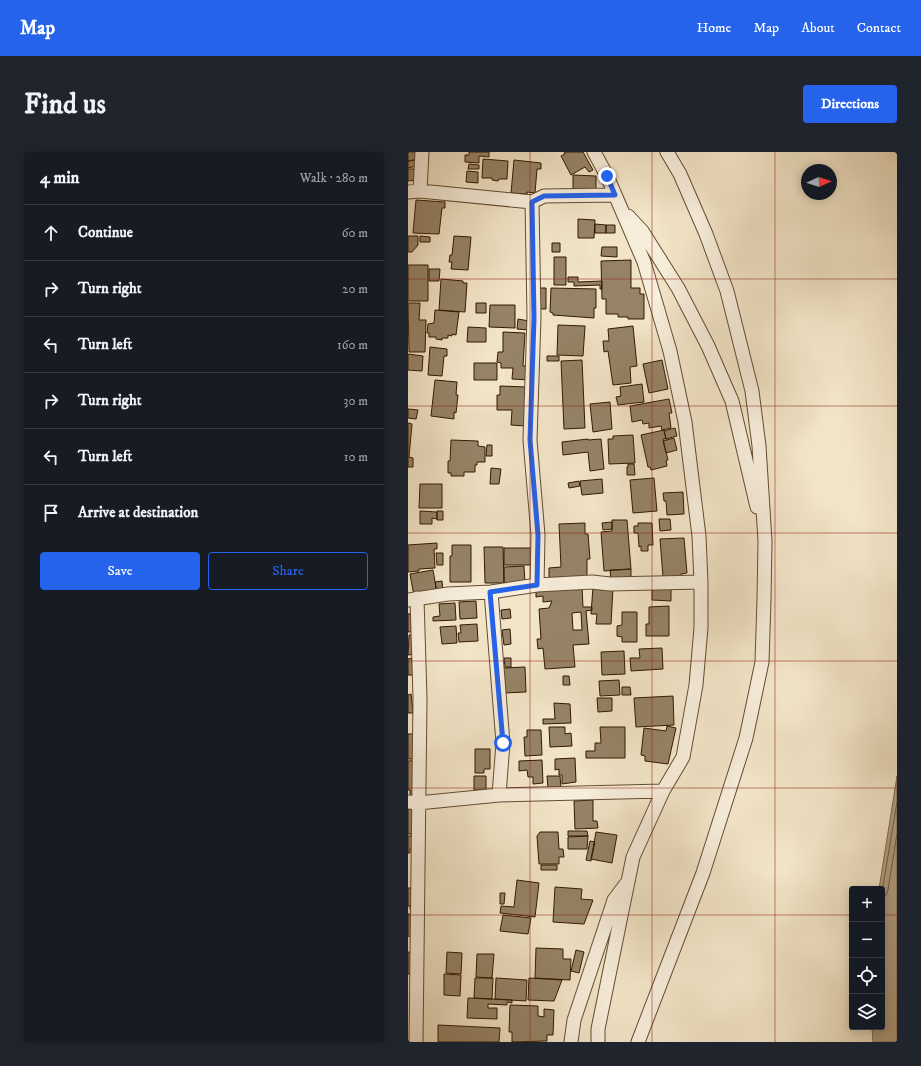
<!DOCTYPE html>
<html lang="en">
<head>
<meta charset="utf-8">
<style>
  body { margin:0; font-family:"IM FELL DW Pica",serif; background:#20242c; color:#f1f3f6 }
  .controls { position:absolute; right:12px; bottom:12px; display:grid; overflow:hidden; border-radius:4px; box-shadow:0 2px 10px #0003 }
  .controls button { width:36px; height:36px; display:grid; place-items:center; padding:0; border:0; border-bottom:1px solid #363941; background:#171b24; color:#f1f3f6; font:20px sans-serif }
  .compass { position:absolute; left:393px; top:12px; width:36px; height:36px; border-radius:50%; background:#171b24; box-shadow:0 2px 10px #0003; rotate:87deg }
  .stop { position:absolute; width:12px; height:12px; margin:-9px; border:3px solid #2563eb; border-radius:50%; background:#fff }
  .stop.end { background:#2563eb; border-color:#fff; box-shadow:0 1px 4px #0008 }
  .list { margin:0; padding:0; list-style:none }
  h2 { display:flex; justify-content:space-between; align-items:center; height:52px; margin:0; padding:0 16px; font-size:17px }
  h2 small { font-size:13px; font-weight:400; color:#9ea1a6 }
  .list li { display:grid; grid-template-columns:26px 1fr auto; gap:12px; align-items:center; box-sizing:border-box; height:56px; padding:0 16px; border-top:1px solid #363941 }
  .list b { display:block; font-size:15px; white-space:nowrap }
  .list em { font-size:13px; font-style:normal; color:#9ea1a6 }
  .actions { display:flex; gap:8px; padding:12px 16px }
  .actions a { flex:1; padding:9px 0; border:1px solid #2563eb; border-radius:4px; text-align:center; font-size:14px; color:#2563eb }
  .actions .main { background:#2563eb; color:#fff }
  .icon { flex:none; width:22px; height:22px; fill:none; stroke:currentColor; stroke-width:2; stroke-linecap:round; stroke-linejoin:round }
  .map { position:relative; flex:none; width:489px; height:890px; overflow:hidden; border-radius:4px }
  header { display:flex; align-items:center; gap:24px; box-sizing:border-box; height:56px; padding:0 20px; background:#2563eb; color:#fff }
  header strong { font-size:19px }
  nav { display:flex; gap:22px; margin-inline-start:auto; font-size:14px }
  .intro { display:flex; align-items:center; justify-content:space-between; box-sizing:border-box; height:96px; padding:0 24px }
  h1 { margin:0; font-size:28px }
  .button { padding:10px 18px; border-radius:4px; background:#2563eb; color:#fff; font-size:14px; font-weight:700 }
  main { display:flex; gap:24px; padding:0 24px }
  aside { flex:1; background:#171b24; border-radius:4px; box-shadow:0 2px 10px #0003 }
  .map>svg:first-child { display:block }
  .water { fill:#b19f83; stroke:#7f694f }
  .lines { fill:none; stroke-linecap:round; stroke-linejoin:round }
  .shore { stroke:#725c42; stroke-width:1 }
  .building { fill:#968367; stroke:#331900; fill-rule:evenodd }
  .street-casing { stroke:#634c32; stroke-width:15 }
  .street { stroke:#f7eddb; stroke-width:13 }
  .route { stroke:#2563eb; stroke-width:5 }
  .grid { fill:none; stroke:#8f2418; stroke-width:1; stroke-opacity:0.55 }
</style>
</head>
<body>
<header>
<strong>Map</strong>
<nav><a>Home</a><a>Map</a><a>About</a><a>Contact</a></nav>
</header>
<div class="intro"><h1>Find us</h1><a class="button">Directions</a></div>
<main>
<aside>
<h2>4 min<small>Walk · 280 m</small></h2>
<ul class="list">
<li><svg class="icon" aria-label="ahead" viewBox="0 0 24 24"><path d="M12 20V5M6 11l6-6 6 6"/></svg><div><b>Continue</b></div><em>60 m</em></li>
<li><svg class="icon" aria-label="right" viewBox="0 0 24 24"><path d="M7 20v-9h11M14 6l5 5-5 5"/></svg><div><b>Turn right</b></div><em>20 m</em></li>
<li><svg class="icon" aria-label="left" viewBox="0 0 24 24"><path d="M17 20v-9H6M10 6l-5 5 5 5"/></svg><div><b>Turn left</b></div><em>160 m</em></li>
<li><svg class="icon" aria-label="right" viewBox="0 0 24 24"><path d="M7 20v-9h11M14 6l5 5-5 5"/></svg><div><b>Turn right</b></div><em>30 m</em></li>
<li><svg class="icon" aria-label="left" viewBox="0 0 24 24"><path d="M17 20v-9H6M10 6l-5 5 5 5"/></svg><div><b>Turn left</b></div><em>10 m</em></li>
<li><svg class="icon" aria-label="arrive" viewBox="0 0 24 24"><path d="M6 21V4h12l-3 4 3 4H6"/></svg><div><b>Arrive at destination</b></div></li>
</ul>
<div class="actions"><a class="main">Save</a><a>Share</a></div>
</aside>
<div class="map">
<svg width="489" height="890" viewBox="0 0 489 890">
  <rect width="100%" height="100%" fill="#f2e4c7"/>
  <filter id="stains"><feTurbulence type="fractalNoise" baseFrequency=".005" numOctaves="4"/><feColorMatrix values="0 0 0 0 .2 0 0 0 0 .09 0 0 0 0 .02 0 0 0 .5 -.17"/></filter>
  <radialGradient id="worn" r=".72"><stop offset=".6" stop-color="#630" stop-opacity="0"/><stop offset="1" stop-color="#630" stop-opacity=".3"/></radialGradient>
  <path class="water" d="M489,624v266h-24l-1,-15h10v-138h-3z"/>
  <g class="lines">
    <path class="shore" d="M474,740l15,-90
      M474,745l4,-2 2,-5 9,-56"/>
  </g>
  <path class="building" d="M0,0h9l1,7 -10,2z
    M61,0h20v5l-10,-1v7l-14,-1v-7h4z
    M156,0h19l10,18 -4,2 -4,-5 -14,8 -10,-19 4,-2z
    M75,7l25,2 -1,18h-8l-1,2 -6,-1v-2h-10z
    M7,8l2,6 -9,2v-7z
    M106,8l27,3v6h-4l-2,24 -8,-1v2l-16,-1z
    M61,12l10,1v4h-11z
    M0,17h9v11l-9,1z
    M59,19l11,1v11l-12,-1z
    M165,23l23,1v14l-23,-1z
    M8,48l29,2v6h-3l-3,26 -26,-1z
    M170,67l17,1 -1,18h-16z
    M187,72l11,1v8h-11z
    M198,73h9v8h-9z
    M0,84h10v9l-6,7h-4z
    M12,84l10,1v5h-10z
    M46,84l17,1 -3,33 -17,-1 1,-7h-3l1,-7h2z
    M144,91h8v9h-8z
    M194,95h15v10l-16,-1z
    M146,105h12v28h-12z
    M223,108v28h9v6h4v25h-16v-2h-10v-3h-12v-15h-4l-1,-38z
    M0,113h20v36h-20z
    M21,117h11l-1,12h-10z
    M160,125h10v5l24,-1v8h-2v-4l-26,1v-4h-6z
    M33,127l22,2v2h4l-2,29 -26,-2z
    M132,136h6v21h-6z
    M143,136l45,1v19h-2v10l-41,-3v-2l-3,-1z
    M0,151h12l-1,17h7l-1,32h-16z
    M68,151h10v10h-10z
    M82,153h25v23l-26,-1z
    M27,158l24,2 -3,23 -4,-1v2l-4,-1v3h-6v2l-6,-1v-2h-7v-4h-2l1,-9 6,-1z
    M110,167l11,2 -1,9 -11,-1z
    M150,173l27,1 -2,30 -26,-1z
    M225,174l4,40 -7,1 1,16 -18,2 -5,-34 -4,1 -1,-11h6l-1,-12z
    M60,175l18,1v14h-19z
    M95,180l22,1 -2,33h6v14l-17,-1 1,-11h-12v-5l-4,-1 1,-10h5z
    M22,195l17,2v7h-3l-2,20 -14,-1z
    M0,202l15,2 -1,15 -14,-1z
    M139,204h12v5h-12z
    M174,208l3,68 -21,1 -3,-68z
    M254,208l6,29 -19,4 -6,-29z
    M66,211h23v17h-23z
    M27,228l22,2 -1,13h2l-2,18 -2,-1v7l-23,-3z
    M234,232l2,18 -26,3 -2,-8 5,-1 -1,-9z
    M92,234l27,1 -2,39 -14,-1 1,-15h-15v-15h3z
    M261,247l3,14h-3l2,15 -9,2 -1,-4 -12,2v-5l-6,1 -1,-4 -10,2 -2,-16z
    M202,250l2,27 -19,3 -3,-28z
    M0,257l10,1 -2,9 -8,-1z
    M0,271l4,1 -3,33 4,1v9h-5z
    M267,276l2,8 -11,3 -2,-8z
    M256,278l2,9h-3l5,21h-2l1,6 -16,4 -1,-3h-2l-7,-32z
    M225,283l2,28 -26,1 -1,-25h5v-3z
    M266,286l3,12 -11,3 -3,-12z
    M180,287v1l13,-1 3,30 -14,2 -2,-19 -25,3 -1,-13z
    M43,288l27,1v5l7,1v15h-8v3h-2v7h-11v4h-13v-3h-3v-12h2z
    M79,293h5v11h-6z
    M220,312h6l1,11h-8v-8h1z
    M83,316l10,1 -2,15h-9z
    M246,326l3,33 -24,2 -3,-33z
    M194,327l1,14 -21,2 -2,-14z
    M171,329l1,5 -11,2 -1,-5z
    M12,332h22v24h-23z
    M275,340l1,22 -17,1 -1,-14h-2l-1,-8z
    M12,359l17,1v7l-5,-1v6h-12z
    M29,359h6v9h-6z
    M251,367h11l1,11 -11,1z
    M204,368h15l4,49 -27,2 -3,-39 11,-1z
    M204,370v7l-9,1 -1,-7z
    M177,371v11h3l2,25h-3v18l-38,1v-10l12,-1 -2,-43z
    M230,371h14l1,22h-5v6h-7v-5l-2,1 -1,-14h-4v-7h4z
    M276,386l3,35 -6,1v2l-18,1 -3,-38z
    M29,391v6h-3l1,19 -16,1v2l-11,1v-27z
    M44,393h19v37h-21v-26h2z
    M76,395h19l1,36h-19z
    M96,396h30v17h-30z
    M28,401h7v12h-6z
    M116,414l1,17h-21v-16z
    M223,417v10l-20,1 -1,-10z
    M25,418l4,23 -23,3 -4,-22z
    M34,429l1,11 -6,1 -2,-11z
    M174,434l1,21h9v3l-6,1 3,33 -16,1 2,22 -30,2 -2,-21 -5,1 -1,-10h4l-2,-30 10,-1 3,-7 -9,1v-6l-7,1v-7zM173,460l1,18h-9l-1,-17z
    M185,435l20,1 -2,36h-15l1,-10h-6z
    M244,436l19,1v12l-19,-1z
    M68,449l1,17 -17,1 -1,-17z
    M47,451l1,17 -23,1v-4l7,-1 -1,-12z
    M261,454v30h-23v-12h3v-17z
    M102,457l1,9 -9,1 -1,-9z
    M14,460l2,19 -16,1v-18z
    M214,460h15v30h-15v-5l-5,-1v-10l5,-1z
    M69,472l1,17 -19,1 -1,-9h3l-1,-8z
    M48,474l1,17 -15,1 -2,-17z
    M102,477l1,15 -7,1 -2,-15z
    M10,482l2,20 -12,1 1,-20z
    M254,496l1,21 -32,2 -1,-13h10l-1,-9z
    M216,499l1,23 -23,1 -1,-23z
    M4,506l1,17h-5v-16z
    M96,506h7v9h-6z
    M117,515l1,25 -22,1 -1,-25z
    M155,524h6l1,9h-7z
    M211,528l1,15 -20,1 -1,-15z
    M214,535h8l1,8h-9z
    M3,542l2,19h-5v-18z
    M265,544l1,29 -38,2 -2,-29z
    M189,546h15v13l-14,1z
    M146,551l16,1 1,19 -28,1v-5h12z
    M259,574l9,2 -8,36 -23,-3v-5l-4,-1 3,-27 22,3z
    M141,575h16v7l6,-1 1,13 -22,1z
    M192,575h25v31h-39v-7h9v-8h6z
    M119,578h14l1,25 -17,1 -1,-19h3z
    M0,582h14l1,25h-15z
    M67,597h15v20h-6v4h-9z
    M167,606l1,24 -14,2v-9h-3v-6l-4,1v-11z
    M16,608v34h-14v-4h-2v-29z
    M134,608l1,23 -10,1v-7h-5l-1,-7 -8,1v-10z
    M66,624h12v14h-12z
    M139,624h13l1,12h-13z
    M185,648v21h4l1,7 -23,1 -1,-28z
    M0,653h14v29h-14z
    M160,679h19l1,5h-20z
    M132,680h18l1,17h4l1,8h-5v7h-20l-2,-28z
    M188,680l21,3 -5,28 -21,-4z
    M0,684h15v13h-13v4h-2z
    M180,684l-1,13h-19v-12z
    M182,689l5,1 -4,19 -5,-1z
    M133,713h16v5h-16z
    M109,728l22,3 -4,34 -35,-4 1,-7 13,1z
    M147,735l27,2 -1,10 12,1 -9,24 -31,-2z
    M0,736h6l10,7v13l-14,1v-3h-2z
    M92,741h5l-1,11h-4z
    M0,762h14l-5,26 -9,-4z
    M95,763l28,3 -3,16 -28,-3z
    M128,796l27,1v10h8l-1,21 -35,-2z
    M168,798l8,2 -5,21 -8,-2z
    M0,800l7,1 -2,22 -5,-1z
    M39,800l15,1 -1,21 -15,-1z
    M69,802h17l-2,24 -16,-1z
    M36,822l17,1 -1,21 -16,-1z
    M67,826h18l-1,21 -18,-1z
    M88,826l31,2 -1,21 -31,-2z
    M121,826l33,2 -8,21 -26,-1z
    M60,846l44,2v3l-5,-1v3l-19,-1v4h9v11l-30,-1z
    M102,853l28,1v10l6,1v-8l10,1 -1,25h-6v6l-35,1v-10h-3z
    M30,873l62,3 -1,14h-61z"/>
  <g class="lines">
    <g class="street-casing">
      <path id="street" d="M186,0l13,24 37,86 26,89 15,71 14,114 2,46v46l-5,57 -13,72 -20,34 -30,66 -35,172v13
        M12,39l2,-39
        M0,40l12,-1 112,11 12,-6 71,-1
        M124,50l2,115 -4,123 8,95 -1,50
        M220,64l14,15 36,57 30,58 24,55 25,106
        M83,440l12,151 -4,52
        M0,448l40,-6 43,-2 46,-7 55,-3 18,2 91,-2
        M0,650l10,1 81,-8 164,-4
        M8,890l4,-344 -3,-100
        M163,890l3,-22 40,-120 12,-16
        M230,890l65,-169 43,-135 16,-76 2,-63 1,-58 -6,-95 -7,-55 -25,-100 -21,-57 -26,-60 -13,-22"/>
    </g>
    <use href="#street" class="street"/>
  </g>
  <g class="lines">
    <path class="route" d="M95,591l-13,-151 47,-7 1,-50 -8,-95 4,-122 -2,-116 12,-6 71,-1 -8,-19"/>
  </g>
  <path class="grid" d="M122,0v890M244,0v890M367,0v890M0,127h489M0,254h489M0,381h489M0,509h489M0,636h489M0,763h444M474,763h15"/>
  <rect width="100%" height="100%" filter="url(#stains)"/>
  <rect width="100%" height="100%" fill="url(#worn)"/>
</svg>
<div class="controls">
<button>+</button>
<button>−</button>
<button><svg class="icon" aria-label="locate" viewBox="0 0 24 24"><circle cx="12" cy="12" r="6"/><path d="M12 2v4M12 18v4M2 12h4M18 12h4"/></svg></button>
<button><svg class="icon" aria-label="layers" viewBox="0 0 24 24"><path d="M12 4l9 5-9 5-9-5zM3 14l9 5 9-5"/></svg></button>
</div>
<svg class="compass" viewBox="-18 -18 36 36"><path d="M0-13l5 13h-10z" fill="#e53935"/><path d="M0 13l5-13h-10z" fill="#9ea1a6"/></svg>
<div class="stop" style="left:95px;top:591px"></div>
<div class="stop end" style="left:199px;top:24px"></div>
</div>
</main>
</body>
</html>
